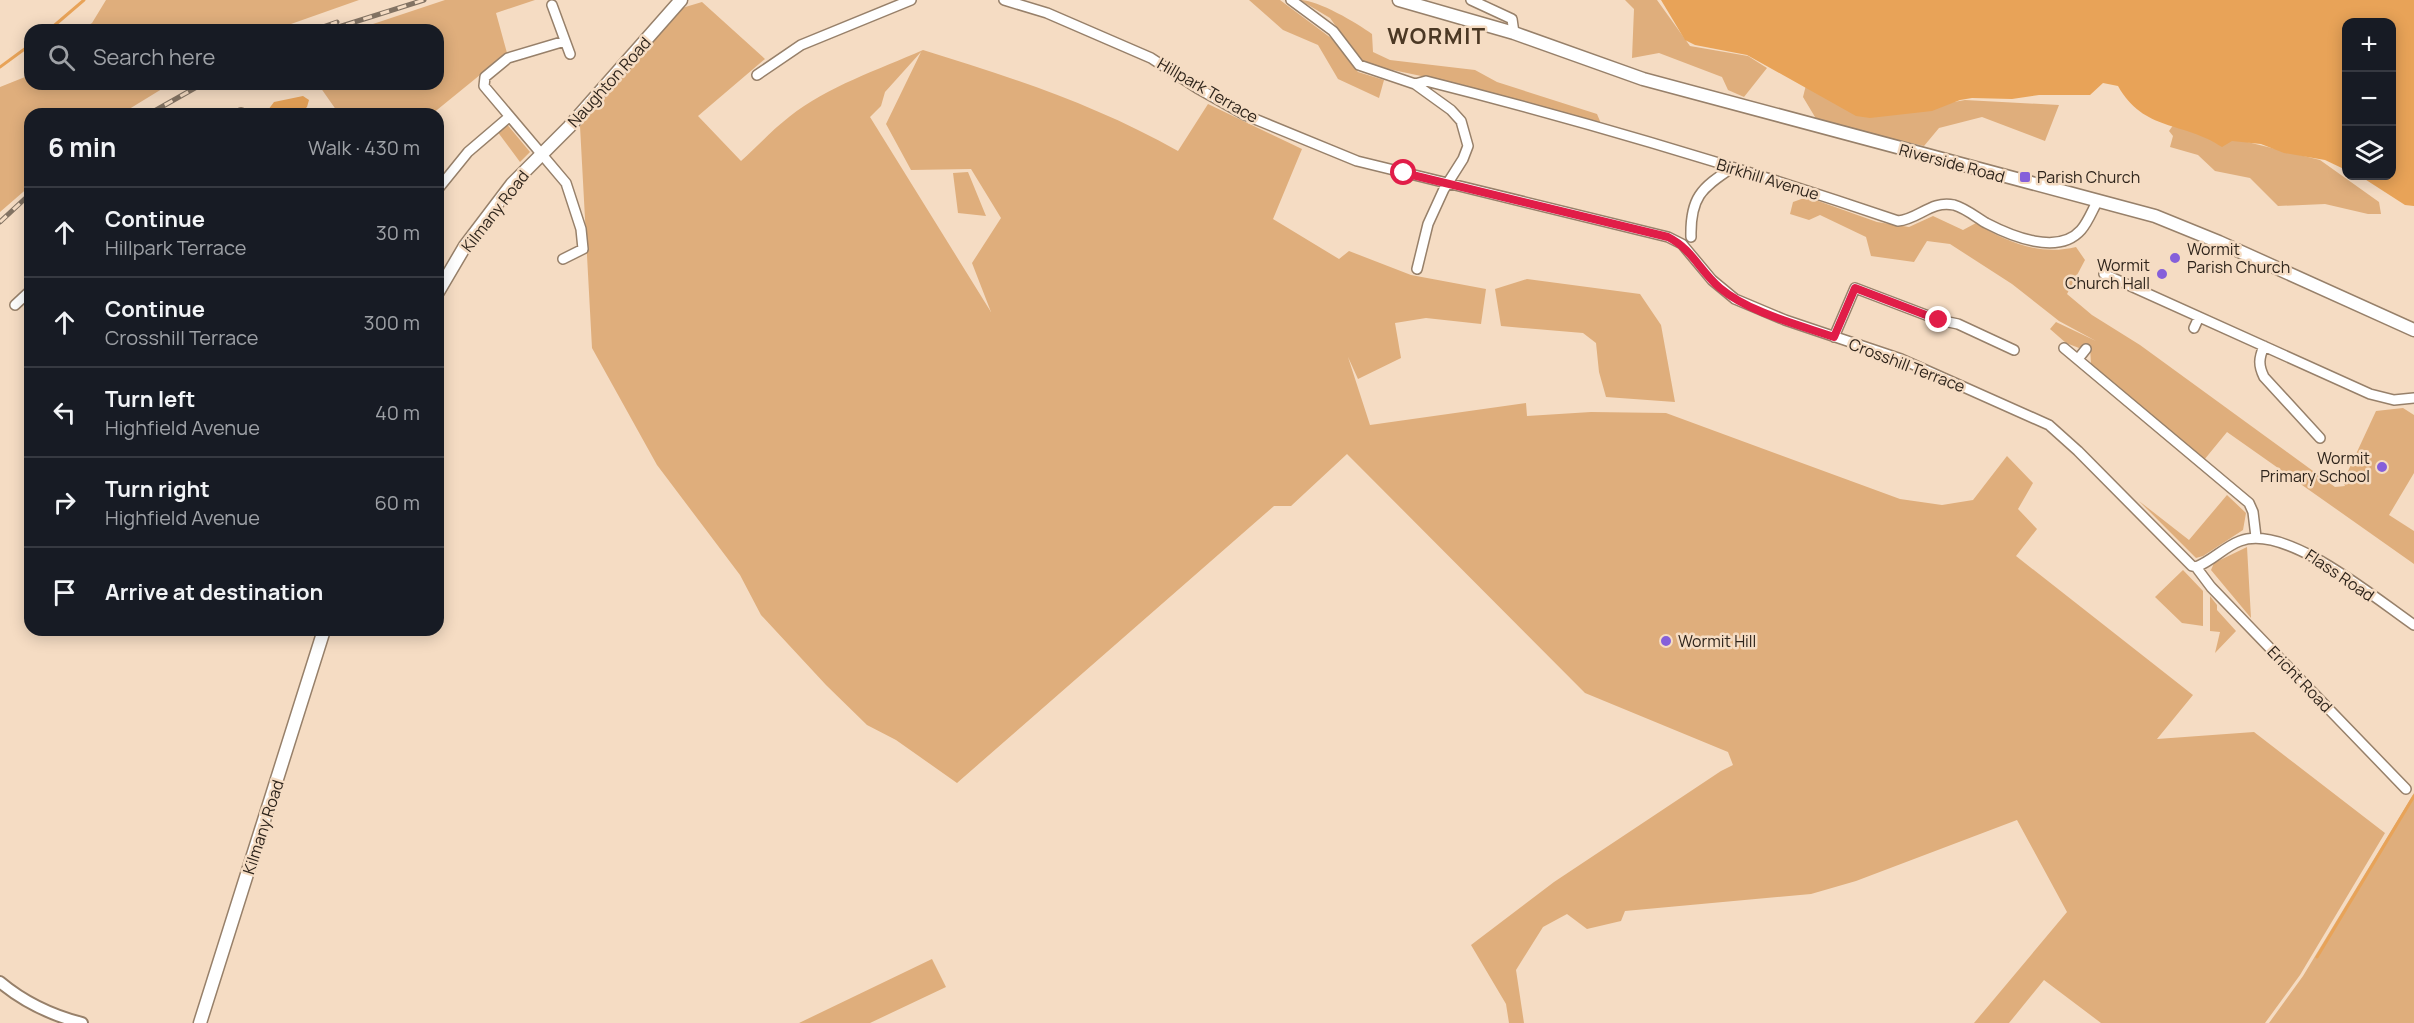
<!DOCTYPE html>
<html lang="en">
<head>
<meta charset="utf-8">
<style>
  body { margin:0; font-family:Manrope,sans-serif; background:#242831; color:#f1f3f6 }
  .controls { position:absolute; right:18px; top:18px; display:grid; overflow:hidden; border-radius:12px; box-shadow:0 3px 15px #0003 }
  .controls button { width:54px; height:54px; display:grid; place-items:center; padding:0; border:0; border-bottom:2px solid #363941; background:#171b24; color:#f1f3f6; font:30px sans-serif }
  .stop { position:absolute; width:18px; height:18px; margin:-14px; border:4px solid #e11d48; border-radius:50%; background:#fff }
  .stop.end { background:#e11d48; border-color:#fff; box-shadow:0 2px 6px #0008 }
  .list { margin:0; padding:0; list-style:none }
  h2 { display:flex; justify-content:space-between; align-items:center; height:78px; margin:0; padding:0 24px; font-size:26px }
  h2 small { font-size:20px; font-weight:400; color:#9ea1a6 }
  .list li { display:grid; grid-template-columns:39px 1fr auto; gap:18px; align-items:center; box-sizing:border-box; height:90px; padding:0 24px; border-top:2px solid #363941 }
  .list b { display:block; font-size:22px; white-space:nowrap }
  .list p { margin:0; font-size:20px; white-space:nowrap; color:#9ea1a6 }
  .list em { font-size:20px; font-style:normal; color:#9ea1a6 }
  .icon { flex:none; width:33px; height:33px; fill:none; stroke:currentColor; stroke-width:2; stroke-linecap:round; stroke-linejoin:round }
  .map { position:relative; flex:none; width:2414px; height:1023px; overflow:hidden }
  .search { position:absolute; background:#171b24; box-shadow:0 3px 15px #0003; left:24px; top:24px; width:420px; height:66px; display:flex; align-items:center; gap:15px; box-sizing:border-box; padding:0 21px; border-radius:18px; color:#9ea1a6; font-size:22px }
  .panel { position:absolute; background:#171b24; box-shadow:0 3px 15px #0003; left:24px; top:108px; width:420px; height:528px; border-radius:18px }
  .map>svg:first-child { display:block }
  .green { fill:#dfae7c; fill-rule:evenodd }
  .water { fill:#e8a358 }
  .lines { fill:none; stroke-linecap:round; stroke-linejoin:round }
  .stream { stroke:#e8a358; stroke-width:3 }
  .minor-casing { stroke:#97806a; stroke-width:12 }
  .tertiary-casing { stroke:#97806a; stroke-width:14 }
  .secondary-casing { stroke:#97806a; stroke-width:15 }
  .minor { stroke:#fff; stroke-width:9 }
  .tertiary { stroke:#fff; stroke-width:10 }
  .secondary { stroke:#fff; stroke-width:12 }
  .rail-casing { stroke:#837363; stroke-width:5 }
  .rail { stroke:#f5dcc3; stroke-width:3; stroke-dasharray:9; stroke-linecap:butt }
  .route { stroke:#e11d48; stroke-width:8 }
  .poi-dot { fill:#855fda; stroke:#f5dcc3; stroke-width:2 }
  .labels { text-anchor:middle; stroke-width:5; stroke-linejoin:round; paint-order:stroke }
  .street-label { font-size:16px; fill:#2f251c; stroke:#f5dcc3 }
  .poi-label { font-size:16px; fill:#2f251c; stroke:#f5dcc3; text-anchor:start }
  .district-label { font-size:22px; font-weight:bold; letter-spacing:1.5px; fill:#4b3824; stroke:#f5dcc3 }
</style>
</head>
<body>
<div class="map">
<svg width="2414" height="1023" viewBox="0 0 2414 1023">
  <rect width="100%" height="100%" fill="#f5dcc3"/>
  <path class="green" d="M106,0h253l-85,30h-194l12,-7z
    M445,0h90l-39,13 11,40 -75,61h-93l-21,-30h120v-54h-83z
    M1249,0h31l51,38 27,34 26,8 -5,18 -41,-19 -20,-34 -35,-15z
    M1300,0c18,0 57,23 72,34l1,18 17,8 85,10 22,12 100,32 5,12 -138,-41 -95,-20 -11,-8 -28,-39z
    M1625,0h32l33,46 58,10 19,12 -23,29 -16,-7 -6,-13 -63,-24 -27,5 2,-49z
    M702,2l63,57 -67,57 43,45c16,-14 31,-31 48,-44 39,-31 89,-47 134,-67 88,27 174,55 255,101l30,-47 94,45 -29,70 66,40 10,-8 62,24 75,14 -5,35 -55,-6 -31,5 6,35 -43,21 -10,-22 22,68 156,-22 1,13 64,-4 75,1 234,86 42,6 31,-5 34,-44 26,27 -15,26 19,20 -21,27 177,139 -36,44 97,-7 131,101 -85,142 -35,48h-164l-57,-43 -35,43h-35l93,-111 -50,-92 -161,61 -45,13 -186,17 -4,10 -34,8 -20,-15 -24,13 -27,43 8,53h-15l-3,-19 -35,-59 83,-63 167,-111 12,-6 -5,-13 -143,-59 -238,-239 -56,52h-17l-317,277 -61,-43 -29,-15 -41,-40 -65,-70 -21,-40 -83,-110 -65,-117 -12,-222 102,-118zM921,52l-35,72 25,46 60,-1 30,49 -29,45 19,49 -121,-195 11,-11 4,-14z
    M30,75v9h140l-49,30h-91v72l-30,26v-125z
    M1806,85l115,23 44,-8 94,5 -14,36 -63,-24 -43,11 -15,18 -106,-24 -15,-25z
    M506,123l24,29 -10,10 -23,-31z
    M2174,124l146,36 59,42 2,12h-13l-43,-10 -47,2 -28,-28 -35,-7 -17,-16 -28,-8 3,-11 -4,-5z
    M968,172l18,44 -28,-3 -5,-40z
    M1807,197l70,25 32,5 24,-11 30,14 13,-7c30,19 64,33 100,24l9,13 -18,34 25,21 48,30 195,142 10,-1 -2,-4 33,-71 27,-3 11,7v58l-25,42 25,16v33l-187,-132 -23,28 -113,-96 -1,-17 -5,-2 -6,3 -13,-5 -16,-14 6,-7 40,19 -37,-20 -47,-37 -62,-40 -23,-3 -13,21 -43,-6 -5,-19 -46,-22 -11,5 -19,-6 3,-12z
    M1527,279l113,15 21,31 14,77 -69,-5 -7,-25 -3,-29 -13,-10 -82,-7 -6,-37z
    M2227,495l19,18 -3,17 -40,26 -7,2 -57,-57 50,39z
    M2247,547l4,71 -40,-48 3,-7z
    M2183,570l20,21v35l-21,-3 -27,-26z
    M2210,596l7,9v5l19,21 -21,22 5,-21 -10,-1z
    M2414,793v230h-145l34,-47z
    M932,959l14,28 -76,36h-71z"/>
  <path class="water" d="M1661,0h753v206l-9,-1 -45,-29h32v-154h-46v148l-21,-10 -41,-7 -23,-9 -29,-3 -10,6c-39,-26 -78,-15 -104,-61l-15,-3 -13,12h-51l-27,4 -40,-1 -12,2 -28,11 -62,7 -14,-2 -109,-61 -52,-10 -10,-5z
    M303,96l6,4 -2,7 -8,7h-34l9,-12z"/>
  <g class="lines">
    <path class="stream" d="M49,30l35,-30
      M0,67l30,-22
      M2317,957l97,-161"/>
    <g class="minor-casing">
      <path id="minor" d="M1004,0l43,13 104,45 46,30 48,27 112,46 311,76 14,7 30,36 23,19 50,21 116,39 148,66 29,26 114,115 4,1 15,20 195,202
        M1291,0l42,31 26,34 56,19 36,26 10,11 7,25 -5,13 -19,30 -16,35 -11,45
        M1471,0l41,19 2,14
        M552,5l18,49
        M757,75l44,-30 110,-45
        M1415,84l11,-3c159,40 316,87 472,140 21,-2 33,-21 56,-16 11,3 22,12 32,18 25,13 72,33 95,7 7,-8 11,-19 16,-28
        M241,113l1,1
        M438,189l30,-37 41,-35
        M1691,237c-1,-39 10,-49 41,-69
        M563,259l20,-10 -2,-20 -15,-46 -82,-97 1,-9 23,-19 57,-17
        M2104,274l266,120 24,6 20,-2
        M15,305l15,-14
        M2194,328l5,-11
        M1834,337l21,-49 84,32 19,4 56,26
        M2264,346c-5,12 -6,19 0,31l56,61
        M2064,348l185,155 4,9 3,25
        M2078,359l8,-10
        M2196,567c16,-6 28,-20 44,-26 46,-18 136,58 174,84"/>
    </g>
    <g class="tertiary-casing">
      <path id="tertiary" d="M0,982c25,21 51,33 82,41"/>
    </g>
    <g class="secondary-casing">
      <path id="secondary" d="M1399,0l115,33 129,46 512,137 64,26 195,88
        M438,292l27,-46 47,-62 57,-57 112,-127
        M200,1023l124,-393"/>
    </g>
    <use href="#minor" class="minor"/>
    <use href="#tertiary" class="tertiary"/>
    <use href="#secondary" class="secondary"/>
    <g class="rail-casing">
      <path id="rail" d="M314,30l23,-8
        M329,30l95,-30
        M149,114l53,-30
        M0,222l30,-28"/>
    </g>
    <use href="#rail" class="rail"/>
  </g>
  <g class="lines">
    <path class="route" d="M1404,173l264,64c24,12 32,34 52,51 28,24 79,37 114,49l21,-49 84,32"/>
  </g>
  <g class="poi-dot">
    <rect x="2019" y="171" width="12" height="12" rx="3"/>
    <circle cx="2175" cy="258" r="6"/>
    <circle cx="2162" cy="274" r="6"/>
    <circle cx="2382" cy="467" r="6"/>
    <circle cx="1666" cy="641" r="6"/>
  </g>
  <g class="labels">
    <g class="street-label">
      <text transform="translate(609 82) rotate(-48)" y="6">Naughton Road</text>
      <text transform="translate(1208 90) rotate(30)" y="6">Hillpark Terrace</text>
      <text transform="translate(1952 163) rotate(15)" y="6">Riverside Road</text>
      <text transform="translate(1768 179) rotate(17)" y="6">Birkhill Avenue</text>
      <text transform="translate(495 211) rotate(-52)" y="6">Kilmany Road</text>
      <text transform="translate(1907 365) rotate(21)" y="6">Crosshill Terrace</text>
      <text transform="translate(2340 575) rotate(34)" y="6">Flass Road</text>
      <text transform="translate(2300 679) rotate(46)" y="6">Ericht Road</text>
      <text transform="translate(263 827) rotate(-72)" y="6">Kilmany Road</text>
    </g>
    <g class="poi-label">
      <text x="2037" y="183">Parish Church</text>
      <text x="2187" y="255">Wormit<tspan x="2187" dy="18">Parish Church</tspan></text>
      <text x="2150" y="271" text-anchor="end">Wormit<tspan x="2150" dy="18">Church Hall</tspan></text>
      <text x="2370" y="464" text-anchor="end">Wormit<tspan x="2370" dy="18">Primary School</tspan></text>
      <text x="1678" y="647">Wormit Hill</text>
    </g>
    <g class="district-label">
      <text x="1437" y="44">WORMIT</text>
    </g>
  </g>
</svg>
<div class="controls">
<button>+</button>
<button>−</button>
<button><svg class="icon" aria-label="layers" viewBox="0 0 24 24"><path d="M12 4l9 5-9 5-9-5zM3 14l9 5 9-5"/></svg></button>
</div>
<div class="stop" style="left:1404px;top:173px"></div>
<div class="stop end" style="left:1939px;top:320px"></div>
<div class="search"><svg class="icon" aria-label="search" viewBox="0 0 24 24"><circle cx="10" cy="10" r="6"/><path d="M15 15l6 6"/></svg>Search here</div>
<section class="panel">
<h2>6 min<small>Walk · 430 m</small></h2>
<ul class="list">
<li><svg class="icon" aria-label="ahead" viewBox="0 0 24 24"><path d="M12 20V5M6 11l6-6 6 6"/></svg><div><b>Continue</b><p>Hillpark Terrace</p></div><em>30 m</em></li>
<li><svg class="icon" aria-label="ahead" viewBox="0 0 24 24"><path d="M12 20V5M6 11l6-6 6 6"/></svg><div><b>Continue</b><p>Crosshill Terrace</p></div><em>300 m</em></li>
<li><svg class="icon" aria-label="left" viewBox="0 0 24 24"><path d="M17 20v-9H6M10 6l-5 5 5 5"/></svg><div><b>Turn left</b><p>Highfield Avenue</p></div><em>40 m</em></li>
<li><svg class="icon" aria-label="right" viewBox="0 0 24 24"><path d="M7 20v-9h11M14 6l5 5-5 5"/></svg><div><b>Turn right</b><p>Highfield Avenue</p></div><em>60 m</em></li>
<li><svg class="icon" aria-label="arrive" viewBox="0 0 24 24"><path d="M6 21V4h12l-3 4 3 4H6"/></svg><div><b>Arrive at destination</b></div></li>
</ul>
</section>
</div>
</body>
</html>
